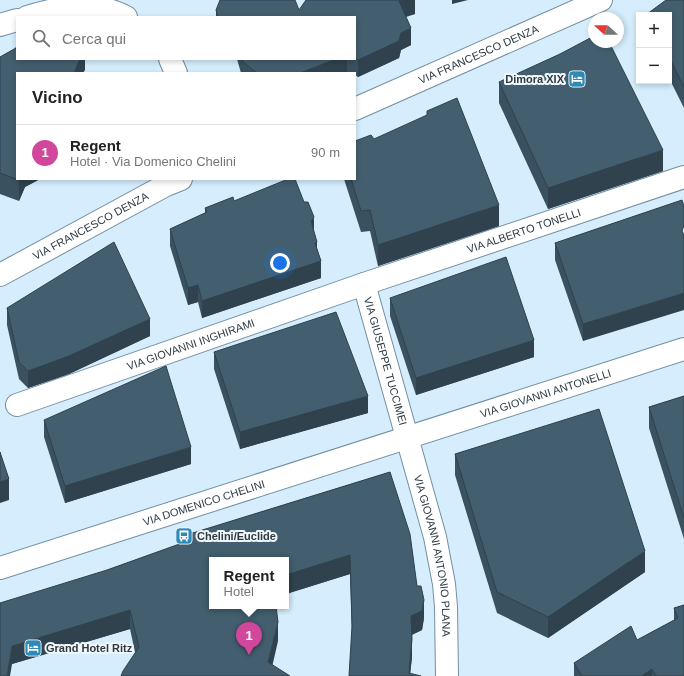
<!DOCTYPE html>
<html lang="it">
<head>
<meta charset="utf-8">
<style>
  body { margin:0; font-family:Helvetica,sans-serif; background:#f6f6f6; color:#222 }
  .controls { position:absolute; right:12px; top:12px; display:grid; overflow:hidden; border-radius:0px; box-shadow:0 2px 6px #0003 }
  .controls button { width:36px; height:36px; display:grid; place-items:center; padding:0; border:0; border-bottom:1px solid #e0e0e0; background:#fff; color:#222; font:20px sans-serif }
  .compass { position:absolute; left:588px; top:12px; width:36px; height:36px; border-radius:50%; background:#fff; box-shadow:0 2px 6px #0003; rotate:291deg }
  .you { position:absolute; left:280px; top:263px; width:14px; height:14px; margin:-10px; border:3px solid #fff; border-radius:50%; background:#1a73e8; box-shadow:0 0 0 6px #1a73e833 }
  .badge { display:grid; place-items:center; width:26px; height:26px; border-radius:50%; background:#7c3aed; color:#fff; font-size:13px; font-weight:700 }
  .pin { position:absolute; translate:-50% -33px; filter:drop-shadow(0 1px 2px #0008) }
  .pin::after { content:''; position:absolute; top:21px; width:14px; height:12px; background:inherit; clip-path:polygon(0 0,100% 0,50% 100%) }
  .popup { position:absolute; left:209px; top:557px; width:80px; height:52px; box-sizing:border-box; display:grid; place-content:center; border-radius:0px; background:#fff; filter:drop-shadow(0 1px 3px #0005); font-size:13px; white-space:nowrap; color:#767676 }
  .popup b { font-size:15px; color:#222 }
  .popup::after { content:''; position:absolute; left:50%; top:100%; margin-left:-8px; border:8px solid transparent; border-top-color:#fff }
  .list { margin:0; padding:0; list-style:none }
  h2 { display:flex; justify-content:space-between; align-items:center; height:52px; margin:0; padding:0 16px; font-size:17px }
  h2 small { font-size:13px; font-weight:400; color:#767676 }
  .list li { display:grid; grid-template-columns:26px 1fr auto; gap:12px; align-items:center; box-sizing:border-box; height:56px; padding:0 16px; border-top:1px solid #e0e0e0 }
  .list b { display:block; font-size:15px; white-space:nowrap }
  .list p { margin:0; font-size:13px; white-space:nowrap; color:#767676 }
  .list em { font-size:13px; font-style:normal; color:#767676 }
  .icon { flex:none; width:22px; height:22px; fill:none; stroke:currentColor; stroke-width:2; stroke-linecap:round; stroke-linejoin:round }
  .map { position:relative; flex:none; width:684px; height:676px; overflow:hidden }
  .search { position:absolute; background:#fff; box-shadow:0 2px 6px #0003; left:16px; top:16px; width:340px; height:44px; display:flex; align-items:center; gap:10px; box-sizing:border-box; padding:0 14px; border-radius:0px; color:#767676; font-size:15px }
  .panel { position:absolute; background:#fff; box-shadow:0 2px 6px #0003; left:16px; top:72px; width:340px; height:108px; border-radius:0px }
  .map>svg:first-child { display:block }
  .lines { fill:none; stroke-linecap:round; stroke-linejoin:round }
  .minor-casing { stroke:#738fa1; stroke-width:24 }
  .minor { stroke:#fff; stroke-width:22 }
  .wall { fill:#3a515f }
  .shaded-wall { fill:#2f424d }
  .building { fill:#435e6e; stroke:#2f424d }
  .labels { text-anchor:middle; stroke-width:4; stroke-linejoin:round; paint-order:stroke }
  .street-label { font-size:11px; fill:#2e3a42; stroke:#f1f8fb }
  .poi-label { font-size:11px; font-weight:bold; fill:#2e3a42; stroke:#f1f8fb; text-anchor:start }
</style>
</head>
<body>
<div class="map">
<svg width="684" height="676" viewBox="0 0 684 676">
  <rect width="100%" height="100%" fill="#d5edfc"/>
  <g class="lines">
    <g class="minor-casing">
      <g id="minor">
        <path d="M27,17c33,-10 67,-17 99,0"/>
        <path d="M0,25l17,-5"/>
        <path d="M170,59l6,14"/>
        <path id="s1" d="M355,109l246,-109"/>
        <path id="s2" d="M0,275l166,-90 15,-6"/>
        <path id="s3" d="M364,284l71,253 9,47 2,23 1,69"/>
        <path id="s4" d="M17,405l347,-121 320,-107"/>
        <path id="s5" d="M0,568l684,-219"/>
      </g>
    </g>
    <use href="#minor" class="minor"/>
  </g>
  <path class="wall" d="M415,0v14l-9,3 5,28 -10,5 -2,8 -41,19 -3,-2v-2h-5l-3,-1 -2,1h-104l-4,-14h118v-42h-139v-7h83z
    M684,0v108l-15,-30v-63h-22v-1z
    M16,48l69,11v11l-68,3 23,106 -15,8 -6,14 -19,-7v-137z
    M499,82l164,89 -115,38 -49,-106z
    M374,139l125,87 -121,40 -8,-35 -9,1 -17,-53h11z
    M682,200l-99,141 -28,-81v-17z
    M234,201l80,31 7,46 -119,40 -4,-16 -10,3 -18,-59v-17l35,-16v-5z
    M390,298l144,59 -118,38 -26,-79z
    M7,308l143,28 -81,38 -41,14 -9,-9 -12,-54z
    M214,352l154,61 -128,36 -26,-80z
    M684,396v143l-35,-111v-21z
    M44,420l147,44 -126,39 -21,-66z
    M455,454l190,118 -97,66 -51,-25 -42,-138z
    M390,472l27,114 7,32 -2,12 -10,5v22l-2,16 -61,3 3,-43 -2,-59 -64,20v-34h-74l66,81 -143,11 -5,-23 -118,35 -12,12 107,-106 76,-27v-7z
    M684,605v71h-110v-13l63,-23 37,-20v-12z"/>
  <path class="shaded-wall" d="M404,0h11v14l-16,4v-17z
    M452,0h16l-16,4z
    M411,28v17l-10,5 -2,8 -41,19v-17l43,-27z
    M80,59h5v11l-2,3h-9z
    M336,59h11v13l-2,1h-45z
    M663,150v21l-115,38v-21z
    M19,179h21l-15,8 -6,14z
    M499,205v21l-121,40v-21z
    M314,217v17l-3,-13z
    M317,242v17l-2,-16z
    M321,261v17l-119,40v-17z
    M198,285v17l-10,3v-17z
    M684,293v17l-101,31v-17z
    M150,319v17l-81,38 -41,14v-17z
    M534,340v17l-118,38v-17z
    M368,396v17l-128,36v-17z
    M191,447v17l-126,39v-17z
    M9,479v21l-9,3v-21z
    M645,551v21l-97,66v-21z
    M350,555v19l-64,20v-19z
    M424,600v18l-2,12 -11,5v-19z
    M130,610v19l-118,35 -2,12h-3l5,-30z
    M278,622v19l-8,35 -2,-14z
    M412,639v18l-2,19h-1z
    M652,669v7h-10z"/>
  <path class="building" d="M220,0h75l4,10 7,-10h98l-5,1 12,27 -10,5 -2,8 -41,19 -3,-2v-41h-137l-2,-7z
    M666,0h18v87l-15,-30v-42h-21l-1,-1z
    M594,36v6h15l54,108 -115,38 -49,-106 61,-28z
    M17,45v14h63l-6,14h-57v106h2v1l-19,-7v-116l16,-9z
    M242,59h94l-36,14h-43l-14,-11z
    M457,98l42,107 -121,40 -8,-35 -9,1 -10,-32h4v-38l16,-6 3,4 53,-24v-4z
    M288,179h7l9,23h4l6,15 -3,4 6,21 -2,1 6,18 -119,40 -4,-16 -10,3 -18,-59 37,-17 -2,-4 28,-11 1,4z
    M682,200l2,6v19l-2,6 2,4v58l-101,31 -28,-81z
    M114,242l36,77 -81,37 -41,15 -9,-9 -12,-54z
    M506,257l28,83 -118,38 -26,-80z
    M336,312l32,84 -128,36 -26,-80z
    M166,366l25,81 -126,39 -21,-66z
    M684,396v122l-35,-111z
    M599,409l46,142 -97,66 -51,-25 -42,-138z
    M0,452l9,27 -9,3z
    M390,472l20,62 7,52h4l3,14 -2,11 -11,5 1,23 -3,34 12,3h-72l3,-50 -2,-71 -64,20v-15h-74v46h64l2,16 -10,40 22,14h-169l2,-5 16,-24 -9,-37 -118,36 -5,30h-7v-73l107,-33 78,-28 -2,-6z
    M684,605v71h-28l-4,-7 -10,7h-60l-8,-13 57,-37 6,14 41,-22 -4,-10z"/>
  <defs>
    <g id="hotel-square" transform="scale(0.9)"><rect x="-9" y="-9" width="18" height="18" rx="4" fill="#2f89b6" stroke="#f1f8fb"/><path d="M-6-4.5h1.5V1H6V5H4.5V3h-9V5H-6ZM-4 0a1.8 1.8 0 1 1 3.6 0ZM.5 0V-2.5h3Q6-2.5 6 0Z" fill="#fff"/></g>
    <g id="bus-square" transform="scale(0.9)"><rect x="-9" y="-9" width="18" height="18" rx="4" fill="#2f89b6" stroke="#f1f8fb"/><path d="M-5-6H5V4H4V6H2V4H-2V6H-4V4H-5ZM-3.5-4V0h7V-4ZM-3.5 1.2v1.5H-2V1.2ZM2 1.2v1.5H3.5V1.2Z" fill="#fff"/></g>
  </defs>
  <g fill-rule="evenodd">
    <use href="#hotel-square" x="577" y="79"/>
    <use href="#bus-square" x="184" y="536"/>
    <use href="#hotel-square" x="33" y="648"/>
  </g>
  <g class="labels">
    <g class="street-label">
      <text dy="4" stroke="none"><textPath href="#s1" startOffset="135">VIA FRANCESCO DENZA</textPath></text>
      <text dy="4" stroke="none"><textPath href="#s2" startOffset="103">VIA FRANCESCO DENZA</textPath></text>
      <text dy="4" stroke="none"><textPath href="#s4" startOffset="536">VIA ALBERTO TONELLI</textPath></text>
      <text dy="4" stroke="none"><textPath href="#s4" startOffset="184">VIA GIOVANNI INGHIRAMI</textPath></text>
      <text dy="4" stroke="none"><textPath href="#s3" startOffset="80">VIA GIUSEPPE TUCCIMEI</textPath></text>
      <text dy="4" stroke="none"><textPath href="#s5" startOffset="573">VIA GIOVANNI ANTONELLI</textPath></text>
      <text dy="4" stroke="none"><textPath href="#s5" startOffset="214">VIA DOMENICO CHELINI</textPath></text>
      <text dy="4" stroke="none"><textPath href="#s3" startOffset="281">VIA GIOVANNI ANTONIO PLANA</textPath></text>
    </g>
    <g class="poi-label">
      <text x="564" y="83" text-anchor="end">Dimora XIX</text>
      <text x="197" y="540">Chelini/Euclide</text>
      <text x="46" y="652">Grand Hotel Ritz</text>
    </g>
  </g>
</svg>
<div class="controls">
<button>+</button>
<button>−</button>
</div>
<svg class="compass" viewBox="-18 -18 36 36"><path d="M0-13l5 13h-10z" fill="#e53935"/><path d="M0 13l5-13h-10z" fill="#767676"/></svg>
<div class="you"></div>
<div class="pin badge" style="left:249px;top:655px;background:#d1479c">1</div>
<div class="popup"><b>Regent</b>Hotel</div>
<div class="search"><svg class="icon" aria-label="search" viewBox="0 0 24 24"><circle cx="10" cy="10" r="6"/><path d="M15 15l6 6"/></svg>Cerca qui</div>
<section class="panel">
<h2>Vicino<small></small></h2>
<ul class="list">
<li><span class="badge" style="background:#d1479c">1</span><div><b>Regent</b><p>Hotel · Via Domenico Chelini</p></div><em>90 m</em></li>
</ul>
</section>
</div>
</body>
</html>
